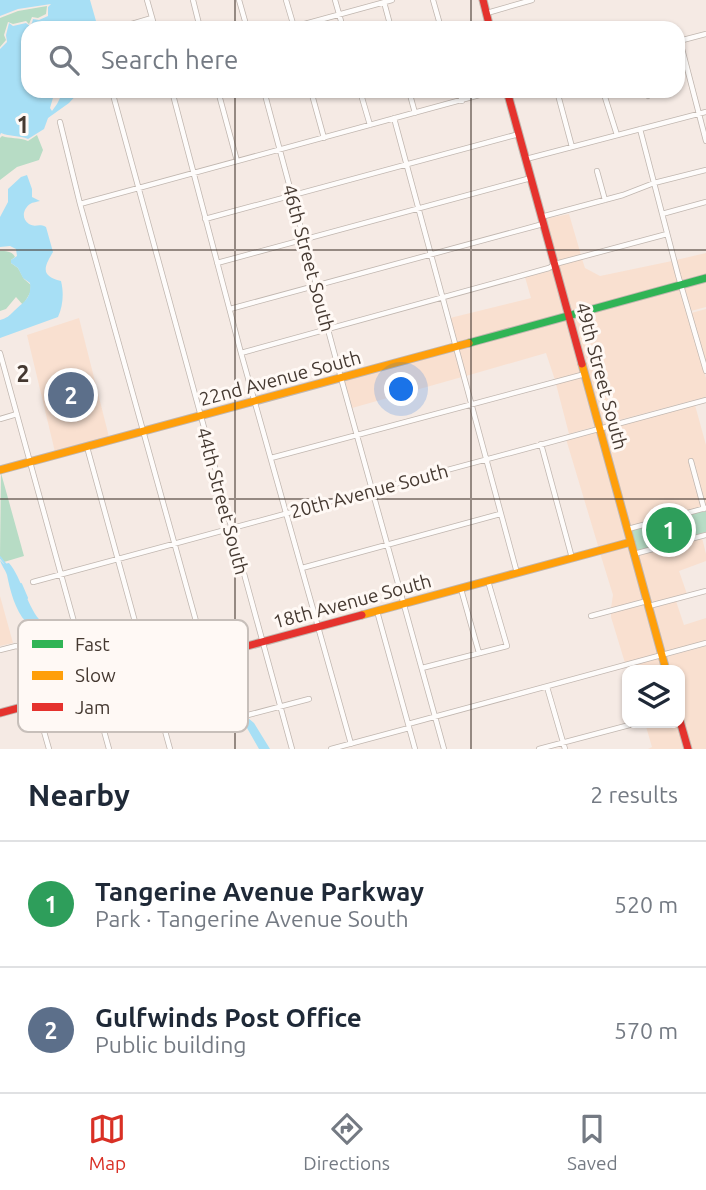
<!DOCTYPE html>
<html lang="en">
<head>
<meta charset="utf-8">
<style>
  body { margin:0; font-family:Ubuntu,sans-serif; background:#f6f6f7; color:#1f2937 }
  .controls { position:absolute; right:21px; bottom:21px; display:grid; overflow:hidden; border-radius:14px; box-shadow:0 2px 5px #0004 }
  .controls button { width:63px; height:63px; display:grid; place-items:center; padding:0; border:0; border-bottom:2px solid #e0e1e3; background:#fff; color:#1f2937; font:35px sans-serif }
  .you { position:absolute; left:402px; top:390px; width:24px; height:24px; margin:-18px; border:5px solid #fff; border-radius:50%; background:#1a73e8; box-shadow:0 0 0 10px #1a73e833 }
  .badge { display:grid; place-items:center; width:46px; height:46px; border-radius:50%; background:#d93025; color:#fff; font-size:23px; font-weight:700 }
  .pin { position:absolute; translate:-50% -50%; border:4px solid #fff; box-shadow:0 2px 7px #0006 }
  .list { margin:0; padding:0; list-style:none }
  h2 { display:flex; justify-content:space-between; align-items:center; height:91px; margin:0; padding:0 28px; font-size:30px }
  h2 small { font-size:23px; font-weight:400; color:#747a83 }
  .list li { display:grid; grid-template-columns:46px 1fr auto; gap:21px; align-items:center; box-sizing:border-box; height:126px; padding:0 28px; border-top:2px solid #e0e1e3 }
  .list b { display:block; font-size:26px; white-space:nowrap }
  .list p { margin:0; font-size:23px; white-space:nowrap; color:#747a83 }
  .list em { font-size:23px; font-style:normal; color:#747a83 }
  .icon { flex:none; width:38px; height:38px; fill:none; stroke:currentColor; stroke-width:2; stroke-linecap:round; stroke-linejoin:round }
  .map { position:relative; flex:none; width:706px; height:749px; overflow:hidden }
  .search { position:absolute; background:#fff; box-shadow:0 2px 5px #0004; left:21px; right:21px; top:21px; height:77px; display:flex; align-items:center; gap:18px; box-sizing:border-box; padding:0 24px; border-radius:21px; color:#747a83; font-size:26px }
  .sheet { height:343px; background:#fff }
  nav { display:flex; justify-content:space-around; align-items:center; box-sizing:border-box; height:98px; border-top:2px solid #e0e1e3; background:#fff; font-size:19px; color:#747a83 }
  nav a { display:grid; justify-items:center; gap:4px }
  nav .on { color:#d93025 }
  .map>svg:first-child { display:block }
  .built { fill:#f9e0d0 }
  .green { fill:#b7dcc5 }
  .water { fill:#a7dff5 }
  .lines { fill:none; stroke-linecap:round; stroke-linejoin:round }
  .stream { stroke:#a7dff5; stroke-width:2 }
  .street-casing { stroke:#c0b6af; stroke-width:6 }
  .fast-casing { stroke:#c0b6af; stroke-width:9 }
  .slow-casing { stroke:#c0b6af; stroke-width:9 }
  .jam-casing { stroke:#c0b6af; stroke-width:9 }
  .street { stroke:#fefcfb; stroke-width:4.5 }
  .fast { stroke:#30b455; stroke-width:7 }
  .slow { stroke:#ff9f0a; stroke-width:7 }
  .jam { stroke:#e5322d; stroke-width:7 }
  .grid { fill:none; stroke:#453931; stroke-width:2; stroke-opacity:0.55 }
  .labels { text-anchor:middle; stroke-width:6; stroke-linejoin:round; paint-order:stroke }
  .street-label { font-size:19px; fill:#453931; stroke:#fff9f5 }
  .key { fill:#fff9f5; stroke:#c7bfba; stroke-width:2 }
  .key-label { font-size:19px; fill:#453931 }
  .grid-label { font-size:23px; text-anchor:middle; font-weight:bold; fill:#453931; stroke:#fff9f5; stroke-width:6; stroke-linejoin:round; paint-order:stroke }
</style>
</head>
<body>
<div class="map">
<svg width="706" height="749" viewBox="0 0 706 749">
  <rect width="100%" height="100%" fill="#f5eae4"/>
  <path class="built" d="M569,214l12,41 -25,7 -12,-43z
    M706,253v22l-24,7 -6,-22z
    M582,259l3,9 15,8 72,-15 6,22 -108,30 -13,-47z
    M554,268l13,46 -110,30 -7,-26 81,-20 -6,-21 25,-6z
    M706,280v27l-15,4 -8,-25z
    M679,287l27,91v19l-105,28 -29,-108z
    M706,309v55l-15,-51z
    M79,318l30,119 -54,15 -28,-117z
    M568,318l14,54 -27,8 -9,-27 -80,23 -8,-28z
    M454,349l8,28 -110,31 -8,-29z
    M584,377l13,49 -28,8 -13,-50z
    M695,405l11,40v61l-14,-47h-3l12,48 -72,20 -27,-98z
    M598,431l30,109 -29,9 -33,-110z
    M702,538l4,16v7l-27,10 8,23 -37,10 -13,-48z
    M630,545l15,55 -34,8 2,-13 -13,-42z
    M0,596l13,47 -13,3z
    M676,601l8,24 22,-7v23l-43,12 -12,-45z
    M646,604l13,50 -34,9 -14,-46v-4z
    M706,646v103h-16l-10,-36v-43h-12l-3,-13z
    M661,658l3,12h-36l-1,-3z
    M645,723h33l7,26h-37l4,-2z"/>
  <path class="green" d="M47,6l-1,8 -8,4 -6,-1 -3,7 -3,-3 -13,3 -5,-2 -4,13 2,5 -6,7v-29l18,-7z
    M37,135l6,15 -4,10 -22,7 -17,13v-42l2,-2c8,3 17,1 26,5z
    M0,251c6,0 12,0 15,6l-4,3v3l7,5 6,11 7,6 -1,8 -7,12 -7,-8 -10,12 -6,2z
    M1,473l23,83 -20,6 -4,-5z
    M706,510v22l-67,19 -4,-3 -4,-15 2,-3z"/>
  <path class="water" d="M0,0h90l8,28h-70v52l-3,6 3,5h13v3l3,3 4,-3 1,-3h6l-5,17 2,3 5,-7 3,-6 8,-3 2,-4h10l-11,12 -21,15 -4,11 -16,10c-9,-4 -18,-2 -27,-6l-1,2v-86l7,-7 -1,-7 3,-12 4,3 13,-3 4,3 2,-3 1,-4 6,1 9,-4v-9l3,-3 -33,5 -18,7z
    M27,175l5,14v8l8,4c-3,1 -7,1 -10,3 -7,5 -9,15 -1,20 7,4 9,-1 17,3l7,25c-9,15 -13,24 8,29 3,12 2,25 -3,36l-58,21v-18c7,-2 9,-4 14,-9 9,-9 18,-12 16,-28l-7,-5 -5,-10 -7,-5v-3l6,-4 -1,-7 -6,-3 -10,1v-30l8,-15v-13l13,-12z
    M0,560l4,4 5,-1c13,15 19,47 33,59 7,5 23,6 33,8l2,9 -51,-17c-11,-12 -16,-32 -19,-47 -2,-6 -6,-10 -7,-15z
    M248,718l6,5 16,26h-11l-12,-21 -10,-8z"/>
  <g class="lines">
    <path class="stream" d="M0,557l7,9
      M21,584l6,14"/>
    <g class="street-casing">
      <path id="street" d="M147,0l8,28
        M193,0l7,28
        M239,0l8,28
        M286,0l8,27
        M335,0l8,28
        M433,0l8,28
        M384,2l7,26
        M487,13l45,-13
        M125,26l27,-8
        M290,28l102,-28
        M679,41l27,-7
        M680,41l26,100
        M112,91l180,658
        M172,91l69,262 110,391
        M218,91l19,70
        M264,91l77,287 103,371
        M311,91l13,47
        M360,91l10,34
        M409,91l6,22
        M459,91l3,10
        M557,91l15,56
        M603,91l14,44
        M643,91l5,5
        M394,118l123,455
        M60,122l20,82 126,453
        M640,129l38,146 28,96
        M526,159l180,-47
        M597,171l8,29
        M80,204l414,-113
        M662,214l44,-12
        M541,217l82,-22 31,-12 52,-13
        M205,219l314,-85
        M217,263l314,-85
        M230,309l313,-85
        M0,353l109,396
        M241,353l308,-85 6,-4 112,-30
        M0,419l17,-5
        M541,444l31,114
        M87,447l83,302
        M271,458l314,-84
        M691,461l13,48
        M628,529l78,-21
        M634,554l72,-19
        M302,568l198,-54
        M33,582l673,-182
        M461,589l18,64
        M649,606l57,-15
        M377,611l38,138
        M591,616l56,-15
        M0,650l16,-4 4,1 29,102
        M422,668l85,-22 -19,-65
        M547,687l18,62
        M408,724l298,-81
        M195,729l114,-30
        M331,749l78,-21
        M539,749l98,-26"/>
    </g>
    <g class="fast-casing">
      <path id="fast" d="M469,343l237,-65"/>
    </g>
    <g class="slow-casing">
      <path id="slow" d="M582,364l84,306
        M0,470l469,-127
        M362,615l269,-73"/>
    </g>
    <g class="jam-casing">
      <path id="jam" d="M483,0l7,28
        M507,91l75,273
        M0,713l362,-98
        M680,721l8,28"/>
    </g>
    <use href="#street" class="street"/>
    <use href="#fast" class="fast"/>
    <use href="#slow" class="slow"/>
    <use href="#jam" class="jam"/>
  </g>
  <path class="grid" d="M235,0v28M471,0v28M235,91v658M471,91v658M0,250h706M0,499h706"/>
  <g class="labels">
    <g class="street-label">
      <text transform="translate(309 258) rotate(75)" y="7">46th Street South</text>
      <text transform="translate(602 376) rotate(75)" y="7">49th Street South</text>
      <text transform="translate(280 378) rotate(-15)" y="7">22nd Avenue South</text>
      <text transform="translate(369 491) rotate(-15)" y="7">20th Avenue South</text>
      <text transform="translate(223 501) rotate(75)" y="7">44th Street South</text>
      <text transform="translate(352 601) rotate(-15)" y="7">18th Avenue South</text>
    </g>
  </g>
  <rect x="18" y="620" width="230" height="112" rx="10" class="key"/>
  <rect x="32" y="640" width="31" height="8" fill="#30b455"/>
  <rect x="32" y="671" width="31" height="9" fill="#ff9f0a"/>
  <rect x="32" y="703" width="31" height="8" fill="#e5322d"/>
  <g class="key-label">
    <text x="75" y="651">Fast</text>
    <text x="75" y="682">Slow</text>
    <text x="75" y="714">Jam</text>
  </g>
  <g class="grid-label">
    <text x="23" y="133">1</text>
    <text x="23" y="382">2</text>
  </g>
</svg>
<div class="controls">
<button><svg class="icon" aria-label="layers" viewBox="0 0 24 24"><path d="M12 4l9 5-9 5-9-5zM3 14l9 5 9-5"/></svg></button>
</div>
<div class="you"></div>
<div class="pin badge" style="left:669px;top:530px;background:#2e9e5b">1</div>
<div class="pin badge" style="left:71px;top:395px;background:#5c6f8a">2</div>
<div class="search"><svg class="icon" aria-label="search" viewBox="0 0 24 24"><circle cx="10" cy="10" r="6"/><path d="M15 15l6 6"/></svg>Search here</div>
</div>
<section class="sheet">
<h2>Nearby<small>2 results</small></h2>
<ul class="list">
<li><span class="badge" style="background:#2e9e5b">1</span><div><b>Tangerine Avenue Parkway</b><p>Park · Tangerine Avenue South</p></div><em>520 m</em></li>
<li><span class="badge" style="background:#5c6f8a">2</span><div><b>Gulfwinds Post Office</b><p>Public building</p></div><em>570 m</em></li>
</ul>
</section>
<nav>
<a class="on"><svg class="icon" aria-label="map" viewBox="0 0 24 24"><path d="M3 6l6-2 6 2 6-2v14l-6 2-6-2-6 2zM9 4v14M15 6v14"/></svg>Map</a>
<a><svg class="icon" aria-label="directions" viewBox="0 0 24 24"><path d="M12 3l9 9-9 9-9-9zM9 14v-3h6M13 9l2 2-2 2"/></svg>Directions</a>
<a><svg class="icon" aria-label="saved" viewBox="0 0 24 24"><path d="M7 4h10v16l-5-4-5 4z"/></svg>Saved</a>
</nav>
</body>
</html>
